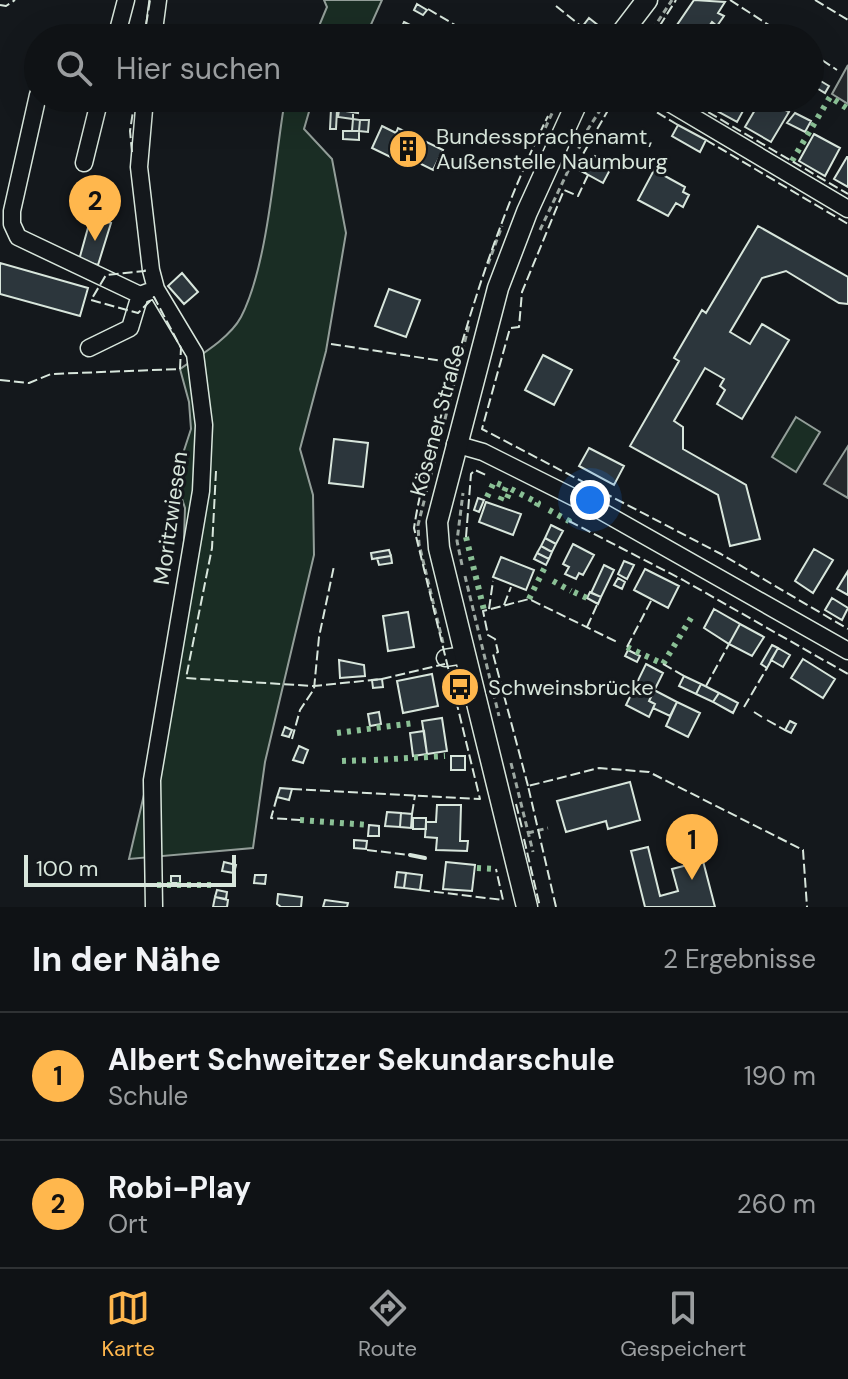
<!DOCTYPE html>
<html lang="de">
<head>
<meta charset="utf-8">
<style>
  body { margin:0; font-family:"DM Sans",sans-serif; background:#181b1e; color:#f1f3f6 }
  .scale { position:absolute; left:24px; bottom:20px; width:212px; box-sizing:border-box; padding-left:8px; border:4px solid #d8e6dc; border-top:0; font-size:22px; line-height:28px; white-space:nowrap; color:#d8e6dc; -webkit-text-stroke:6px #14181c; paint-order:stroke }
  .you { position:absolute; left:590px; top:500px; width:28px; height:28px; margin:-20px; border:6px solid #fff; border-radius:50%; background:#1a73e8; box-shadow:0 0 0 12px #1a73e833 }
  .badge { display:grid; place-items:center; width:52px; height:52px; border-radius:50%; background:#ffb74d; color:#111; font-size:26px; font-weight:700 }
  .pin { position:absolute; translate:-50% -66px; filter:drop-shadow(0 2px 4px #0008) }
  .pin::after { content:''; position:absolute; top:42px; width:28px; height:24px; background:inherit; clip-path:polygon(0 0,100% 0,50% 100%) }
  .list { margin:0; padding:0; list-style:none }
  h2 { display:flex; justify-content:space-between; align-items:center; height:104px; margin:0; padding:0 32px; font-size:34px }
  h2 small { font-size:26px; font-weight:400; color:#9b9ea0 }
  .list li { display:grid; grid-template-columns:52px 1fr auto; gap:24px; align-items:center; box-sizing:border-box; height:128px; padding:0 32px; border-top:2px solid #2f3234 }
  .list b { display:block; font-size:30px; white-space:nowrap }
  .list p { margin:0; font-size:26px; white-space:nowrap; color:#9b9ea0 }
  .list em { font-size:26px; font-style:normal; color:#9b9ea0 }
  .icon { flex:none; width:44px; height:44px; fill:none; stroke:currentColor; stroke-width:2; stroke-linecap:round; stroke-linejoin:round }
  .map { position:relative; flex:none; width:848px; height:907px; overflow:hidden }
  .search { position:absolute; background:#0f1215; box-shadow:0 8px 32px #0002; left:24px; right:24px; top:24px; height:88px; display:flex; align-items:center; gap:20px; box-sizing:border-box; padding:0 28px; border-radius:44px; color:#9b9ea0; font-size:30px }
  .sheet { height:360px; background:#0f1215 }
  nav { display:flex; justify-content:space-around; align-items:center; box-sizing:border-box; height:112px; border-top:2px solid #2f3234; background:#0f1215; font-size:22px; color:#9b9ea0 }
  nav a { display:grid; justify-items:center; gap:4px }
  nav .on { color:#ffb74d }
  .map>svg:first-child { display:block }
  .green { fill:#1a2d24; stroke:#939e99; stroke-width:2 }
  .parking { fill:#24282b; stroke:#939e99; stroke-width:2 }
  .building { fill:#2c363c; stroke:#d8e6dc; stroke-width:2 }
  .lines { fill:none; stroke-linecap:round; stroke-linejoin:round }
  .minor-casing { stroke:#d8e6dc; stroke-width:19 }
  .major-casing { stroke:#d8e6dc; stroke-width:23 }
  .path { stroke:#9da8a2; stroke-width:3; stroke-dasharray:6 4; stroke-linecap:butt }
  .minor { stroke:#14181c; stroke-width:16 }
  .major { stroke:#14181c; stroke-width:20 }
  .hedge { stroke:#8ac095; stroke-width:6; stroke-dasharray:4 6; stroke-linecap:butt }
  .fence { stroke:#d8e6dc; stroke-width:2; stroke-dasharray:10 4; stroke-linecap:butt }
  .wall { stroke:#d8e6dc; stroke-width:4 }
  .labels { text-anchor:middle; stroke-width:6; stroke-linejoin:round; paint-order:stroke }
  .poi-label { font-size:22px; fill:#d8e6dc; stroke:#14181c; text-anchor:start }
  .street-label { font-size:22px; fill:#d8e6dc; stroke:#14181c }
</style>
</head>
<body>
<div class="map">
<svg width="848" height="907" viewBox="0 0 848 907">
  <rect width="100%" height="100%" fill="#14181c"/>
  <path class="green" d="M324,0h58l-17,38h-51l13,-31z
    M289,98h24l-9,31 28,30 14,74 -20,118 -26,98 13,46 1,60 -49,207 -12,86 -124,11 17,-73 37,-216 2,-62 -10,-30 16,-49 -2,-27 -9,-33c19,-13 50,-31 61,-52 26,-50 33,-148 42,-205z
    M796,417l24,15 -24,40 -24,-15z"/>
  <path class="parking" d="M848,65v39l-16,-10z
    M848,446v52l-24,-14z"/>
  <path class="building" d="M694,0l31,2 -7,11 6,3 -7,10 -5,-4 -11,16 -24,-13z
    M417,4l10,6 -4,5 -9,-5z
    M589,18l10,8 -7,9 -10,-8z
    M404,22l14,7 -4,9h-17z
    M819,80l10,6 -4,7 -10,-6z
    M340,98h20l-2,15 -19,-3z
    M487,98h21l-5,9z
    M708,98h42l-13,24 -33,-18z
    M762,98l27,14 -18,30 -26,-15z
    M331,109l6,1 -1,19h-6z
    M339,110l14,2v7l-15,-2z
    M795,113l16,8 -6,11 -18,-9z
    M353,119l7,1 -1,11h-7z
    M360,120h9l-1,12 -9,-1z
    M678,125l28,15 -6,12 -28,-16z
    M382,126l14,7 2,-5 45,22 -10,20 -28,-14 -2,7 -31,-15z
    M343,131h16v9l-16,-1z
    M814,134l26,14 -15,28 -26,-15z
    M595,156l17,10 -9,17 -18,-10z
    M847,157h1v30l-14,-8z
    M654,170l31,17 -2,5 6,3 -6,12 -7,-4 -8,13 -30,-16z
    M91,217l20,6 -13,42 -19,-5z
    M758,226l90,51v27l-9,-1 -53,-32 -24,7 -32,54 20,12 12,-20 27,16 -47,79 -25,-15 8,-14 -5,-4 4,-7 -19,-11 -31,53 9,6v22l63,36 14,54 -30,7 -12,-51 -88,-49 49,-85 -5,-3 28,-48 4,3z
    M0,263l88,25 -8,28 -80,-22z
    M182,273l16,19 -14,12 -16,-18z
    M389,289l31,11 -14,37 -31,-11z
    M543,355l29,15 -18,35 -29,-15z
    M334,439l34,4 -5,44 -34,-4z
    M589,448l35,18 -10,19 -35,-19z
    M478,498l6,2 -5,12 -5,-2z
    M486,502l35,12 -8,21 -34,-13z
    M551,525l12,6 -7,13 -11,-6z
    M545,538l11,6 -4,8 -11,-6z
    M573,544l21,11 -11,20 -4,-2 -3,6 -11,-5 4,-7 -6,-3z
    M541,546l11,6 -3,7 -12,-6z
    M814,549l19,11 -20,33 -18,-12z
    M389,550l2,6 -19,3 -1,-6z
    M537,553l12,6 -3,6 -12,-6z
    M391,556l1,7 -13,2 -2,-7z
    M501,557l33,13 -8,20 -33,-13z
    M624,561l10,4 -7,14 -9,-5z
    M604,565l10,5 -13,27 -10,-4z
    M645,569l34,17 -11,22 -34,-18z
    M848,571v24l-11,-6z
    M618,578l7,4 -3,7 -8,-4z
    M590,592l11,5 -3,7 -11,-6z
    M832,598l16,10 -6,12 -17,-10z
    M714,609l26,15 -11,20 -25,-16z
    M408,612l6,35 -26,4 -5,-35z
    M740,624l24,13 -12,19 -23,-12z
    M772,645l6,3 -11,20 -6,-4z
    M778,648l12,7 -7,12 -12,-7z
    M628,650l12,6 -3,6 -12,-6z
    M803,659l32,20 -12,19 -32,-20z
    M339,660l25,5 1,11 -25,2z
    M646,664l17,9 -14,28 6,3 -6,13 -23,-12z
    M432,674l6,32 -35,7 -6,-32z
    M684,676l17,8 -5,10 -17,-8z
    M382,679l1,8 -10,1 -1,-8z
    M701,684l18,9 -6,9 -17,-8z
    M654,690l23,12 -7,14 -17,-8 2,-4 -6,-3z
    M719,693l19,10 -5,10 -20,-11z
    M677,702l23,11 -12,24 -22,-11z
    M379,712l2,12 -11,2 -2,-12z
    M442,718l5,33 -20,3 -5,-33z
    M790,721l6,3 -5,9 -6,-3z
    M285,727l7,3 -3,7 -7,-2z
    M424,731l3,23 -14,2 -3,-23z
    M299,746l9,4 -5,13 -10,-3z
    M451,756h14v14h-14z
    M630,782l10,38 -32,9 -2,-8 -40,11 -9,-31z
    M280,788l12,1 -3,11 -12,-3z
    M437,805h24l-1,36h8l-1,10 -31,-1 1,-12 -12,-1 1,-15h10z
    M387,812l14,1 -1,14 -15,-1z
    M401,813l11,1 -1,14 -11,-1z
    M413,818h13v11h-13z
    M369,825l10,1v10h-11z
    M354,840l13,1 -1,8 -12,-1z
    M648,847l12,49 18,-5 -6,-22 31,-8 12,46h-70l-14,-56z
    M224,862l12,3 -2,8 -12,-2z
    M446,862l29,3 -3,26 -29,-2z
    M397,872l9,1 -2,15 -9,-1z
    M406,873l16,2 -2,15 -16,-2z
    M255,875h11l-1,9 -11,-1z
    M171,876h9v7h-9z
    M217,890l10,2 -1,7 -11,-2z
    M278,894l24,3 -1,10h-20l-4,-3z
    M215,897l13,3 -1,7h-14z
    M325,900l23,3 -1,4h-24z"/>
  <g class="lines">
    <g class="minor-casing">
      <path id="minor" d="M116,38l10,-38
        M153,38l5,-38
        M38,95l-26,116v13l6,13 122,58 16,-6
        M73,98l25,6
        M145,98l-6,69 12,103 5,19 39,65 9,71 -3,66 -49,289 2,127
        M661,98l187,111
        M84,163l16,-65
        M89,348l41,-20 10,-33
        M455,444l28,8 118,59 247,140
        M445,658l19,-3"/>
    </g>
    <g class="major-casing">
      <path id="major" d="M618,38l29,-38
        M527,907l-88,-359 -2,-26 61,-234 29,-76 52,-114"/>
    </g>
    <path class="path" d="M596,38l7,-9
      M647,38l25,-38
      M537,146l22,-48
      M540,230l48,-101 20,-31
      M488,264l14,-38
      M462,565l-5,-24 6,-48
      M465,576l34,140
      M443,643l-24,-99 -1,-19 51,-200
      M450,670l6,24
      M511,763l22,89
      M528,833l20,-5"/>
    <use href="#minor" class="minor"/>
    <use href="#major" class="major"/>
    <path class="hedge" d="M792,161l38,-64 18,12
      M487,497l7,-15 12,5 -6,14
      M507,498l4,-9 27,14 -3,6
      M549,510l20,11 -2,4
      M466,537l18,73
      M553,581l18,10
      M574,592l13,6
      M529,599l17,-34
      M627,647l36,17 28,-46
      M337,733l77,-10
      M374,760l71,-4
      M342,761l29,-1
      M300,820l69,5
      M477,868l19,1
      M157,885h59"/>
    <path class="fence" d="M730,0l59,38
      M815,0l33,20
      M0,5l6,1 9,-6
      M556,6l26,21
      M428,9l49,29
      M728,32l8,6
      M144,38l6,-38
      M652,38l24,-38
      M810,52l27,18
      M633,98l45,27
      M684,98l164,96
      M556,100l1,-2
      M706,140l142,84
      M132,152l-2,-21 5,-33
      M585,173l-10,-5 40,-70
      M588,175l-10,21 -14,-6 -42,102 -3,35 -9,1 -28,101 239,125 127,75
      M331,344l125,19
      M0,380l29,3 22,-9 129,-5 1,-21 -27,-51 -16,16 -47,-13 15,-25 39,-4 -1,-3
      M216,471l-4,77 -26,130 128,8 68,-7 63,-15
      M569,521l114,59 165,94
      M466,537l5,-63 4,-4 13,6
      M504,605l7,-18
      M489,609l4,-28
      M587,627l10,-22
      M627,647l25,-48
      M663,664l21,12
      M706,686l23,-42
      M744,707l23,-39
      M754,712l8,5
      M767,720l18,10
      M292,739l8,-29 14,-21 5,-52 15,-71
      M528,786l-35,-132 5,-2 -3,-13 -7,-4 -5,-24 46,-12 88,43
      M292,789l188,10 -66,-271c7,-46 21,-91 34,-136 26,-95 56,-187 100,-276
      M277,797l-6,21 29,2
      M516,804l6,24
      M412,814l3,-19
      M524,839l16,68
      M367,850l43,5
      M420,890l83,10 -7,-31
      M556,907l-28,-121 71,-18 50,4 154,78 4,57"/>
    <path class="wall" d="M410,855l15,3"/>
  </g>
  <defs>
    <g id="building-disc" transform="scale(2)"><circle r="9.5" fill="#ffb74d" stroke="#14181c"/><path d="M-4-6H4V6H1V3H-1V6H-4ZM-2.5-4.3h1.7v1.8h-1.7ZM.8-4.3h1.7v1.8H.8ZM-2.5-1h1.7V.8h-1.7ZM.8-1h1.7V.8H.8Z" fill="#111"/></g>
    <g id="bus-disc" transform="scale(2)"><circle r="9.5" fill="#ffb74d" stroke="#14181c"/><path d="M-5-6H5V4H4V6H2V4H-2V6H-4V4H-5ZM-3.5-4V0h7V-4ZM-3.5 1.2v1.5H-2V1.2ZM2 1.2v1.5H3.5V1.2Z" fill="#111"/></g>
  </defs>
  <g fill-rule="evenodd">
    <use href="#building-disc" x="408" y="149"/>
    <use href="#bus-disc" x="460" y="687"/>
  </g>
  <g class="labels">
    <g class="poi-label">
      <text x="436" y="144">Bundessprachenamt,<tspan x="436" dy="25">Außenstelle Naumburg</tspan></text>
      <text x="488" y="695">Schweinsbrücke</text>
    </g>
    <g class="street-label">
      <text transform="translate(437 420) rotate(-75)" y="8">Kösener Straße</text>
      <text transform="translate(170 518) rotate(-82)" y="8">Moritzwiesen</text>
    </g>
  </g>
</svg>
<div class="scale">100 m</div>
<div class="you"></div>
<div class="pin badge" style="left:692px;top:880px">1</div>
<div class="pin badge" style="left:95px;top:241px">2</div>
<div class="search"><svg class="icon" aria-label="search" viewBox="0 0 24 24"><circle cx="10" cy="10" r="6"/><path d="M15 15l6 6"/></svg>Hier suchen</div>
</div>
<section class="sheet">
<h2>In der Nähe<small>2 Ergebnisse</small></h2>
<ul class="list">
<li><span class="badge">1</span><div><b>Albert Schweitzer Sekundarschule</b><p>Schule</p></div><em>190 m</em></li>
<li><span class="badge">2</span><div><b>Robi-Play</b><p>Ort</p></div><em>260 m</em></li>
</ul>
</section>
<nav>
<a class="on"><svg class="icon" aria-label="map" viewBox="0 0 24 24"><path d="M3 6l6-2 6 2 6-2v14l-6 2-6-2-6 2zM9 4v14M15 6v14"/></svg>Karte</a>
<a><svg class="icon" aria-label="directions" viewBox="0 0 24 24"><path d="M12 3l9 9-9 9-9-9zM9 14v-3h6M13 9l2 2-2 2"/></svg>Route</a>
<a><svg class="icon" aria-label="saved" viewBox="0 0 24 24"><path d="M7 4h10v16l-5-4-5 4z"/></svg>Gespeichert</a>
</nav>
</body>
</html>
